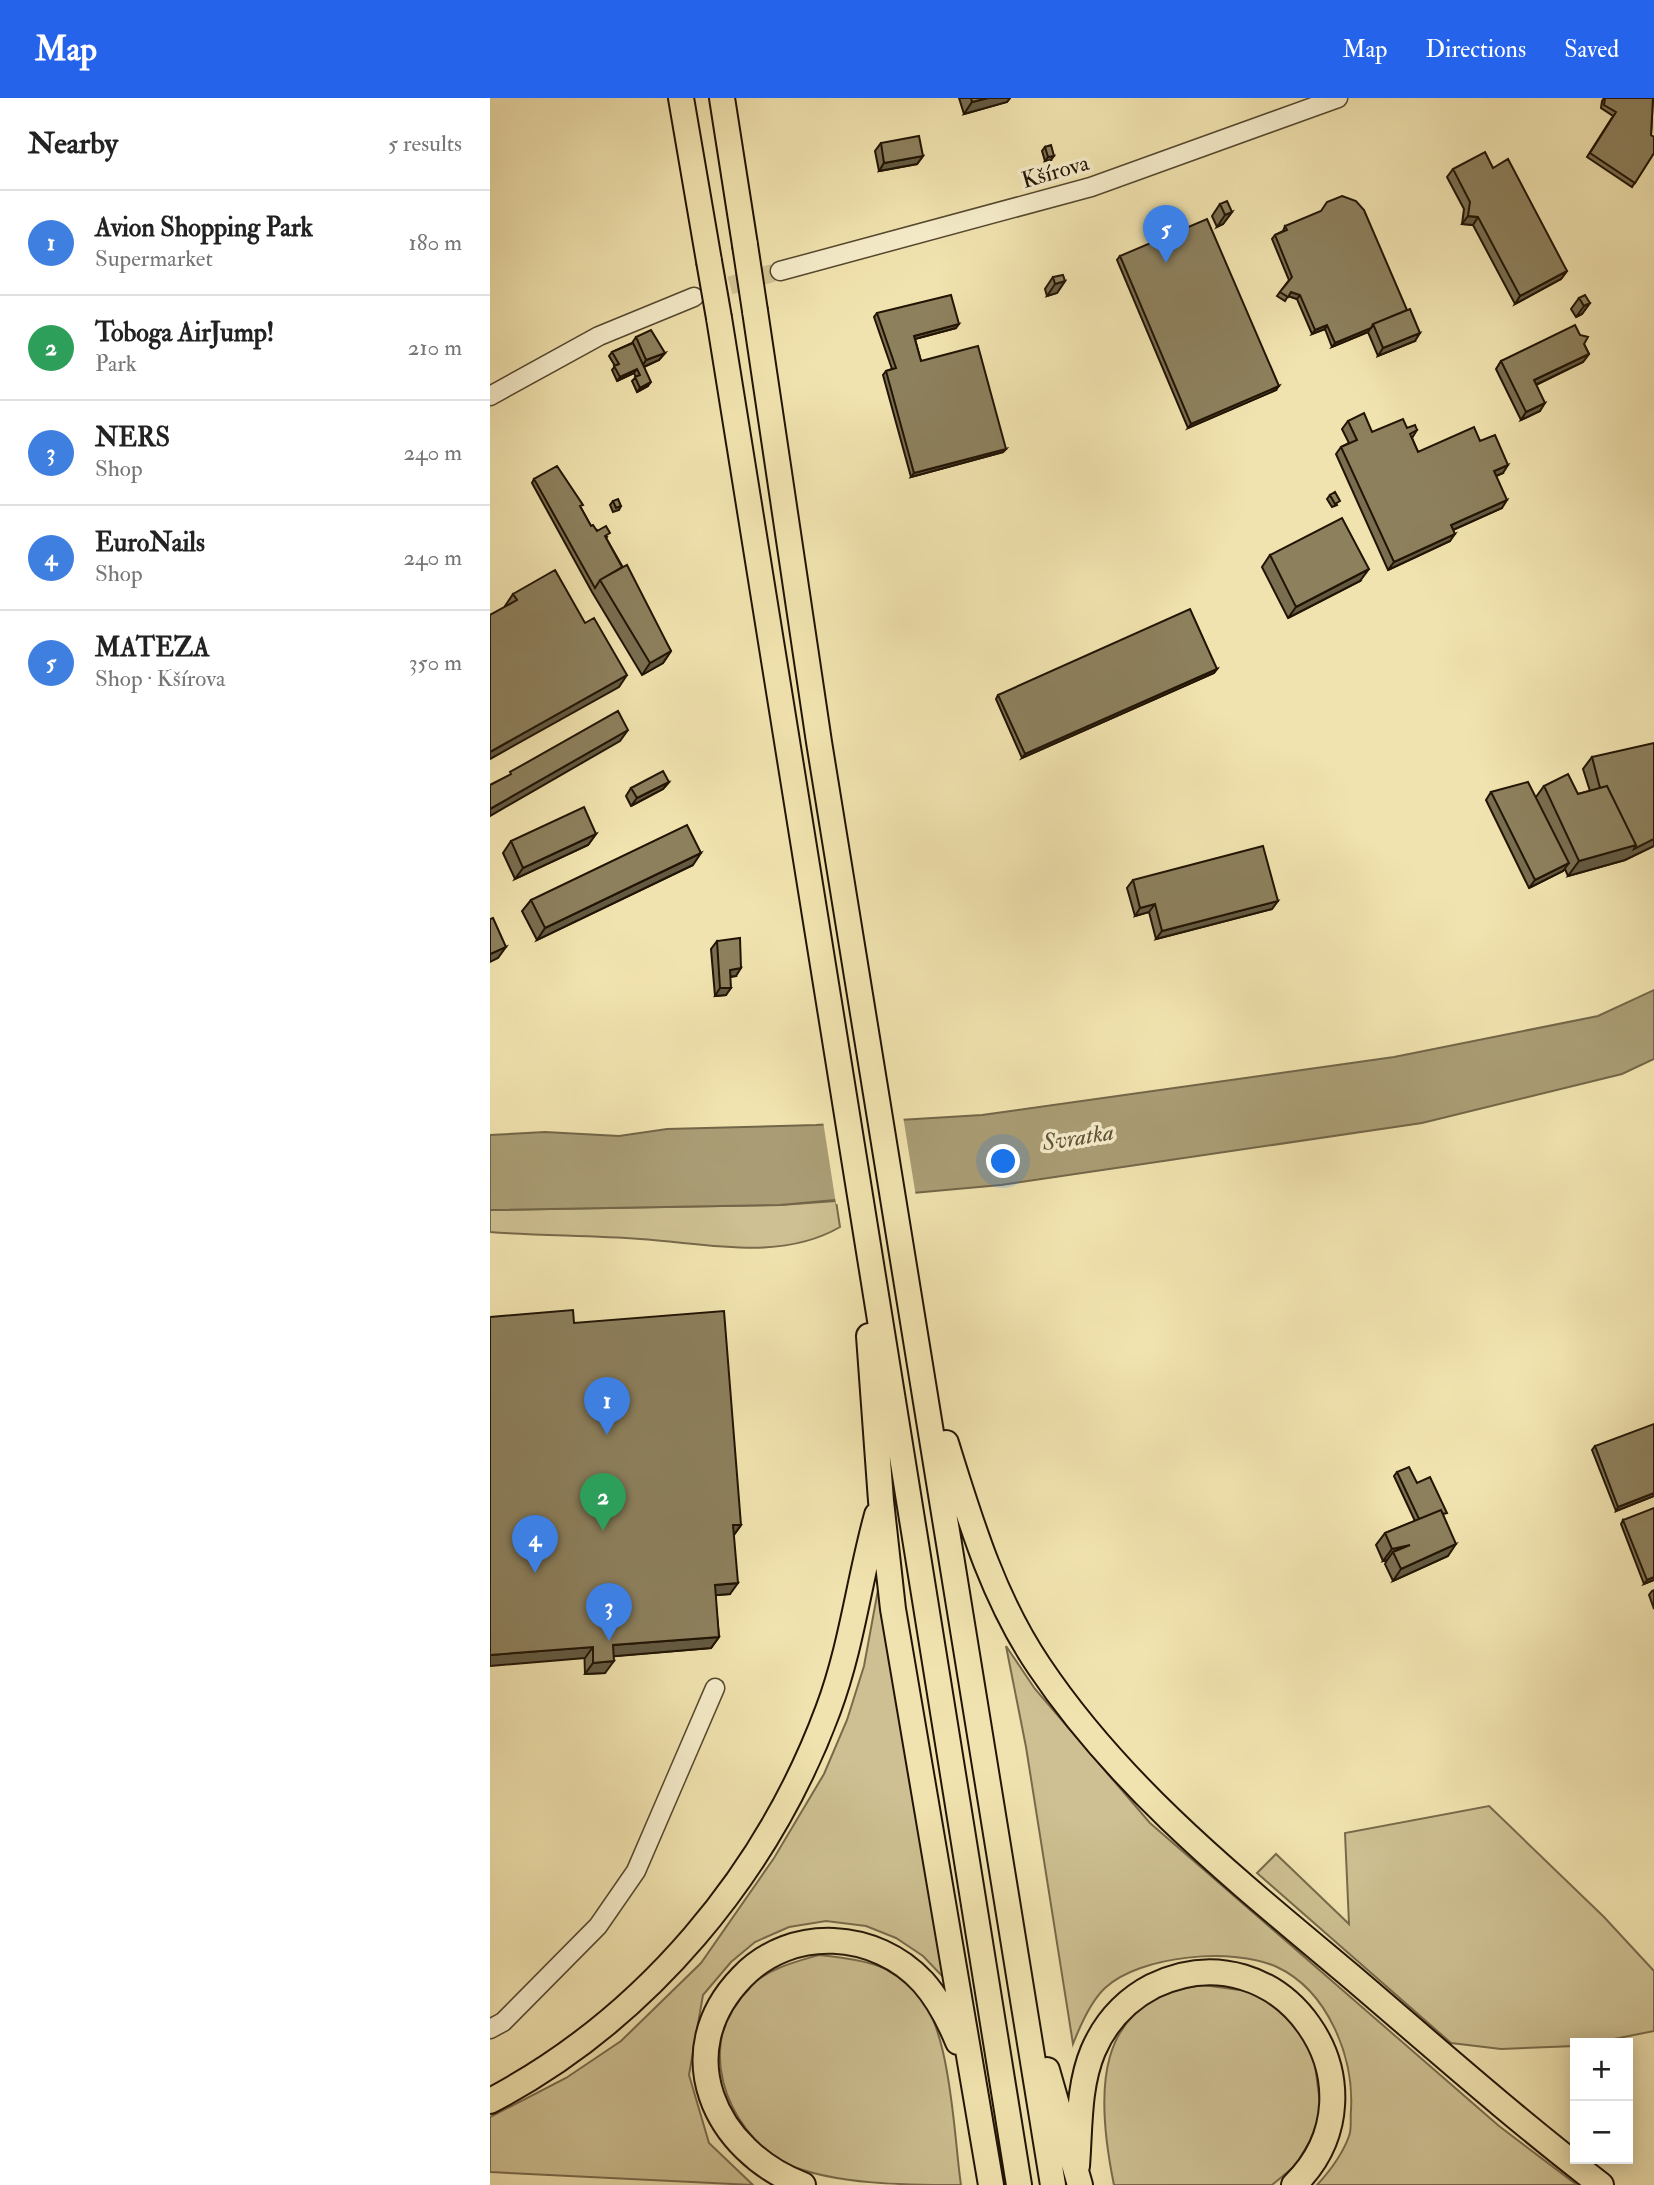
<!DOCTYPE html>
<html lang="en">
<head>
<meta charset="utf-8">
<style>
  body { margin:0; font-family:"IM FELL Double Pica",serif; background:#f6f6f6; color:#222 }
  .controls { position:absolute; right:21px; bottom:21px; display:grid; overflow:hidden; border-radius:0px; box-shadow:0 4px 18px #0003 }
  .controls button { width:63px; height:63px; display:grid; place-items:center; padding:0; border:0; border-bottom:2px solid #e0e0e0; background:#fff; color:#222; font:35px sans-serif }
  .you { position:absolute; left:514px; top:1064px; width:24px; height:24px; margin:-18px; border:5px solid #fff; border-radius:50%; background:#1a73e8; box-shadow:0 0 0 10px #1a73e833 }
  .badge { display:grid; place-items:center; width:46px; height:46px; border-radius:50%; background:#2563eb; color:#fff; font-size:23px; font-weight:700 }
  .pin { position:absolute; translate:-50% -58px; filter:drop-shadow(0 2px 4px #0008) }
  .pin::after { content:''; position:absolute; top:37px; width:24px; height:21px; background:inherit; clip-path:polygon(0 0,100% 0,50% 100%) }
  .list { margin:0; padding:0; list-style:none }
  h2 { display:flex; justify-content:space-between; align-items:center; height:91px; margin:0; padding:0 28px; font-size:30px }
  h2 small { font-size:23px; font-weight:400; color:#767676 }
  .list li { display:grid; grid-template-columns:46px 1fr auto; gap:21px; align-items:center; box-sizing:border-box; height:105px; padding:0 28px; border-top:2px solid #e0e0e0 }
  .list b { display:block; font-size:26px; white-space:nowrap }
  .list p { margin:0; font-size:23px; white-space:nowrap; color:#767676 }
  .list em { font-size:23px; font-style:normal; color:#767676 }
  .map { position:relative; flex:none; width:1164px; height:2087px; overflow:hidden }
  header { display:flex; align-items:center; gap:42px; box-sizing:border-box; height:98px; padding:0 35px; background:#2563eb; color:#fff }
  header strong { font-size:33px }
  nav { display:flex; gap:38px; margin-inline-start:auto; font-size:24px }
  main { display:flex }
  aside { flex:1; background:#fff }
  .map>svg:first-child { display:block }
  .green { fill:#cec092; stroke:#786a4b; stroke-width:2 }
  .water { fill:#aa9d75; stroke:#736648; stroke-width:2 }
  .pier { fill:#f1e3af }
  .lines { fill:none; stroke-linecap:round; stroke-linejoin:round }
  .minor-tunnel { stroke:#d2c495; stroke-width:18; stroke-dasharray:18 9; stroke-linecap:butt }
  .minor-casing { stroke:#55482f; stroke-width:21 }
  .highway-casing { stroke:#211404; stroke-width:28 }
  .minor { stroke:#f6edcb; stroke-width:18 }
  .highway { stroke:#f1e3af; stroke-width:24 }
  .highway-bridge-casing { stroke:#211404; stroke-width:28; stroke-linecap:butt }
  .highway-bridge { stroke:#f1e3af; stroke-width:24 }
  .wall { fill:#796e50; stroke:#211404; stroke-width:2 }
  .shaded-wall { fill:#635a41; stroke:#211404; stroke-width:2 }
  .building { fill:#8d805d; stroke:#211404; stroke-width:2 }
  .labels { text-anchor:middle; stroke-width:7; stroke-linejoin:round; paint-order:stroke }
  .street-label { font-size:23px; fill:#211404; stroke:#f6edcb }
  .water-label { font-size:24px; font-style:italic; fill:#5f5237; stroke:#f6edcb }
</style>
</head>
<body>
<header>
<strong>Map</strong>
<nav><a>Map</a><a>Directions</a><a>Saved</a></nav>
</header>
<main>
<aside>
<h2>Nearby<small>5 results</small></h2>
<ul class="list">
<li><span class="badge" style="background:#3f7fe0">1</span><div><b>Avion Shopping Park</b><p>Supermarket</p></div><em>180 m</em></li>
<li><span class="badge" style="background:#2e9e5b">2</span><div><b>Toboga AirJump!</b><p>Park</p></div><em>210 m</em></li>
<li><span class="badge" style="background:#3f7fe0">3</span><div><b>NERS</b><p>Shop</p></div><em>240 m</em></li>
<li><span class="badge" style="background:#3f7fe0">4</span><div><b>EuroNails</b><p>Shop</p></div><em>240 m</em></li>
<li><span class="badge" style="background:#3f7fe0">5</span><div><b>MATEZA</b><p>Shop · Kšírova</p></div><em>350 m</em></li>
</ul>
</aside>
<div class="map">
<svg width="1164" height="2087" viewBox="0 0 1164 2087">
  <rect width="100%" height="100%" fill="#f1e3af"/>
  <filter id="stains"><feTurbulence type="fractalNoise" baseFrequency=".00286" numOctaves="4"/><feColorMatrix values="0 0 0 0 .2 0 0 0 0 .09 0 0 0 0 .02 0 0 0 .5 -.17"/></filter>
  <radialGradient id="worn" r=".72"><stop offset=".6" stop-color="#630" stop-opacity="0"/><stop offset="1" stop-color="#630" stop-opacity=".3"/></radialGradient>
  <path class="green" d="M346,1103l4,26c-60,35 -134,16 -200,12 -50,-4 -100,-3 -150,-7v-22l290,-5z
    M390,1481l64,399 -21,-22 -27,-18 -30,-12 -40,-5 -37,6 -34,15 -24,20 -28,33 -14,80 20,68 44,42 -263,-13v-55l76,-39 55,-37 80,-78 73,-105 50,-84 23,-54 17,-54z
    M516,1548l29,43 115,134 349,303 78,59h-260c12,-13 26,-32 32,-49 3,-7 1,-18 2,-26 3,-53 -23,-119 -74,-143 -43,-20 -137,-12 -172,21 -14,13 -25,38 -32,56l-47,-297z
    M999,1708l115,111 50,54v60l-60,12h-19v3l-74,3 -50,-6 -194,-170 19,-19 73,70 -4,-91z
    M329,1857c30,3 62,7 87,25 46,34 47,152 55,205 -52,0 -127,0 -174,-21 -63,-34 -95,-125 -36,-179 19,-17 44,-23 68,-30z
    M713,1887l51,7 23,11 23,29 14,25 7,54 -10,28 -15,26 -24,20h-158c-18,-88 -23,-186 89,-200z"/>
  <path class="water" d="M1164,892v69l-32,15 -200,49 -421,62 -221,20 -290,5v-75l55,-3 74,4 48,-7 149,-4 166,-10 412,-58 204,-41z"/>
  <path class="pier" d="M413,1018l13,81 -80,7 -13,-83z"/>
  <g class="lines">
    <path class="minor-tunnel" d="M214,195l76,-22"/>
    <g class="minor-casing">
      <path id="minor" d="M290,173l311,-84 247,-89
        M0,298l109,-60 95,-39
        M0,1931l13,-7 95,-96 38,-55 79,-183"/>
    </g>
    <g class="highway-casing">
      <path id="highway" d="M191,0l28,163
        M232,0l23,147
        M265,213l64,431 234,1443
        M229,220l300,1867
        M379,1238l12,165 12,108 98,576
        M456,1345c24,77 47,155 93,223 83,124 201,217 314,312 82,70 162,141 248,207
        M557,1972l33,115
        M0,2003c156,-82 277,-227 338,-391 24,-64 31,-130 49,-195
        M587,2068c3,-38 1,-79 16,-115 12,-28 33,-51 60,-65 128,-62 241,101 141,199
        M313,2087c-89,-34 -134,-133 -61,-208 50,-52 134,-46 181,5 16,18 26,38 35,60"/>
    </g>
    <use href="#minor" class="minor"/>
    <use href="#highway" class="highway"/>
    <g class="highway-bridge-casing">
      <path id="highway-bridge" d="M255,147l10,66
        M219,163l10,57"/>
    </g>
    <use href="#highway-bridge" class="highway-bridge"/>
  </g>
  <path class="wall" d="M469,0h51l-3,4 -43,12z
    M1114,0h49l-2,37 3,18 -22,34 -45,-30 26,-41 -12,-8 1,-7z
    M391,45l42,13 -6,8 -38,7 -4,-20z
    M555,49l6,13 -6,1 -3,-10z
    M1003,70l74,103 -6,8 -46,25 -42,-79 -11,-1 2,-15 -17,-32 6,-8z
    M730,106l12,8 -9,12 -6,3 -5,-11z
    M795,128l130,115 -37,15 -10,-24 -36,15 -7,-18 -13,5 -15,-35 -9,-3 -3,5 -8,-5 12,-16 -17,-41 3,-4 8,-4z
    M630,158l156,134 -88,38 -71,-168z
    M563,179l12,4 -8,12 -10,3 -2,-7z
    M1089,200l11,5 -8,11 -6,3 -5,-8z
    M387,215l79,15 -41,11 6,22 85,88 -3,3 -92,25 -28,-102 3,-4 6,-2 -18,-52z
    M146,239l29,16 -6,7 -15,7 4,19 -11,6 -5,-11 4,-4 -2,-4 -17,8 -5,-11 3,-4 -6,-10 3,-4 20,-9z
    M1094,246l5,10 -6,8 -47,23 4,26 -19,9 -25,-51 5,-8z
    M858,323l24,11 35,-4 10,2 -5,8 6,14 62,-11 23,32 -7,3 6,32 -49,22 -3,11 -62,29 -52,-116 5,-7 8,-4 -7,-14z
    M44,381l47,29 10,18 16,11 -1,1 65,113 -8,12 -21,12 -50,-83 -60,-109z
    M840,397l7,10 -5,2 -5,-8z
    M123,403l8,5 -2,4 -6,2 -3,-7z
    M780,457l90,26 -72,37 -26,-51z
    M23,496l106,93 -114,-81z
    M727,571l-3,4 -192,85 -26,-59 2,-4z
    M1102,659l62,89 -29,14 -57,16 -3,-7 -2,2 -34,17 -43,-88 5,-8 45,5 8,-11 34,8 12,-3 -7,-22z
    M179,684l-6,7 -32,17 -5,-10 5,-8z
    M106,736l-8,11 -73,34 -12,-26 8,-12z
    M203,767l-156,75 -15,-29 9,-11z
    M643,782l139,29 -116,30 -7,-27 -14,4 -8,-28z
    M227,843l19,35 -6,1 -4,18 -11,1 -4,-47z
    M84,1225l167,202 -7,10 -4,59 -15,1 4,42 -8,11 -98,8 -8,17 -20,1z
    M1105,1348l59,50 -38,15 -24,-61z
    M907,1374l20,11 27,34 4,39 -55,25 -8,-17 2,-4 -4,1 -7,-16 9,-12 30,-12 -21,-45z
    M1133,1422l31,60 -10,4 -23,-60z
    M1164,1492v19l-5,-14 3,-4z"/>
  <path class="shaded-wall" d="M498,0h22l-3,4 -43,12 8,-12z
    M433,58l-6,8 -38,7 5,-8z
    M564,58l-3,4 -6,1 3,-4z
    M742,114l-9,12 -6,3 8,-12z
    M978,118l10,1 -5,8 -11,-1z
    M1077,173l-6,8 -46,25 5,-8z
    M575,183l-8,12 -10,3 8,-12z
    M801,194l9,3 -3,4 -9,-3z
    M1100,205l-8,11 -6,3 8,-11z
    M469,226l-3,4 -45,12 3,-4z
    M837,227l-2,4 -13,5 3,-4z
    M881,230l-3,4 -36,15 3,-4z
    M930,235l-5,8 -37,15 5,-8z
    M175,255l-6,7 -18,8 5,-8z
    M1099,256l-6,8 -54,26 5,-8z
    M147,271l-3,4 -17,8 3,-4z
    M161,284l-3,4 -11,6 3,-4z
    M789,288l-3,4 -88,38 3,-4z
    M1055,305l-5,8 -19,9 5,-8z
    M516,351l-3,3 -92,25 3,-4z
    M1018,367l-5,8 -14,6 5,-8z
    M1017,402l-5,8 -56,25 5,-8z
    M965,436l-5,7 -62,29 6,-8z
    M879,471l-9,12 -72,37 8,-11z
    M181,553l-8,12 -21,12 8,-12z
    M727,571l-3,4 -192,85 3,-4z
    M137,577l-8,12 -129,72v-7z
    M138,632l-8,11 -130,75v-7z
    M179,684l-6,7 -32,17 6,-8z
    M106,736l-8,11 -73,34 8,-11z
    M1164,741v7l-29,14 -57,16 11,-15z
    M211,755l-8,12 -156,75 8,-12z
    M1079,765l-6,8 -34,17 6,-8z
    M788,803l-6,8 -116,30 6,-8z
    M665,806l-6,8 -14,4 5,-8z
    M16,849l-8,11 -8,4v-8z
    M251,870l-5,8 -11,1 5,-7z
    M230,890h11l-5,7 -11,1z
    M1164,1395v3l-38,15 2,-4z
    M243,1427h8l-8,11z
    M966,1446l-8,12 -55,25 8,-12z
    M920,1447l-17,7 -6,8 -4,1 9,-12z
    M1164,1479v3l-10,4 3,-4z
    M248,1485l-8,11 -24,2 9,-11z
    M229,1539l-8,11 -106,9 8,-12z
    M103,1549l-8,11 -95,8v-11z
    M124,1563l-9,12 -20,1 8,-11z"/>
  <path class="building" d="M481,0h17l-16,4z
    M1115,0h48l-2,37 3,2v16l-19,30 -45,-30 26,-41 -12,-7z
    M429,38l4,20 -39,7 -3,-20z
    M561,47l3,11 -6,1 -3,-10z
    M995,54l8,16 15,-9 59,112 -47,25 -42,-79 -10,-1 2,-14 -17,-33z
    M852,98l14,5 8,9 43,100 -34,14 -2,4 -36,15 -8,-18 -12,5 -15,-35 -9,-3 -3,5 -8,-5 12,-15 -17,-42 12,-5 -2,-4 36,-15 6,-9z
    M737,103l5,11 -7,3 -5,-11z
    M717,121l72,167 -88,38 -71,-168z
    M573,177l2,6 -10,3 -2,-7z
    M461,197l8,29 -45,12 7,25 57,-15 28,103 -92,24 -28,-102 10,-3 -19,-55z
    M1095,197l5,8 -6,3 -5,-8z
    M920,211l10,24 -37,15 -10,-24z
    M1085,227l5,10 8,2 -4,7 5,10 -55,26 11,23 -19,9 -25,-51z
    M161,232l14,23 -19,7 -10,-23z
    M143,245l18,39 -11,6 -5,-11 5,-2 -3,-6 -17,8 -6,-11 5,-2 -7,-12z
    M874,315l8,19 31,-13 4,9 8,-3 2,5 -7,4 8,18 56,-25 6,14 15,-6 13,30 -14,6 13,29 -56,25 4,9 -61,28 -53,-115 16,-7 -9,-19z
    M67,368l26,39 -3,1 11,20 2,-1 4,6 9,-5 4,7 -5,3 17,31 -22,13 -5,8 -61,-109z
    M845,394l5,9 -5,3 -5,-9z
    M128,401l3,7 -5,2 -3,-7z
    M852,420l27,51 -73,38 -26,-52z
    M137,467l44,86 -21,12 -50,-83z
    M65,472l30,53 9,-5 33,57 -137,77v-137l27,-15 -4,-6z
    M700,511l27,60 -192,85 -27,-59z
    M128,613l10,19 -138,79v-24l21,-11 -1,-2z
    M1164,645v96l-20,10 2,-4 -29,-59 -7,2 -8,-31z
    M173,673l6,11 -32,16 -6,-10z
    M1078,676l10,20 29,-8 29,59 -57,16 -35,-75z
    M1038,684l41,81 -34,17 -44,-88z
    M94,709l12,27 -73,34 -12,-27z
    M197,727l14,28 -156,75 -14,-28z
    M773,748l15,55 -116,30 -7,-27 -15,4 -7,-28z
    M3,820l13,29 -16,7v-35z
    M250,840l1,30 -11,2 1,18h-11l-3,-47z
    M83,1212l1,13 150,-12 17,214h-8l5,58 -23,2 4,52 -106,8 1,16 -21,2v-16l-103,8v-338z
    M1164,1326v69l-36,14 -23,-61z
    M919,1369l8,16 13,-6 17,36 -4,1 -2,-4 -22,9 -22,-47z
    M1164,1410v69l-7,3 -24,-60z
    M951,1412l15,34 -55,25 -8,-17 17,-7 -18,4 -7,-16z"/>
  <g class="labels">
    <g class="street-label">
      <text transform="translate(565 73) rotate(-16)" y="8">Kšírova</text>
    </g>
    <g class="water-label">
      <text transform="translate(588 1039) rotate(-9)" y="8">Svratka</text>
    </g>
  </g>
  <rect width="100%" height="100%" filter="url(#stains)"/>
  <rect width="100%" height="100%" fill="url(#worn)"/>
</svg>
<div class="controls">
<button>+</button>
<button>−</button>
</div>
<div class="you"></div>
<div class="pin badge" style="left:117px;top:1337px;background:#3f7fe0">1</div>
<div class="pin badge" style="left:113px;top:1433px;background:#2e9e5b">2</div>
<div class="pin badge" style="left:119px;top:1543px;background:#3f7fe0">3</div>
<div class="pin badge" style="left:45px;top:1475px;background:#3f7fe0">4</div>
<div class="pin badge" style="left:676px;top:165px;background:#3f7fe0">5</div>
</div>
</main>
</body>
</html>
